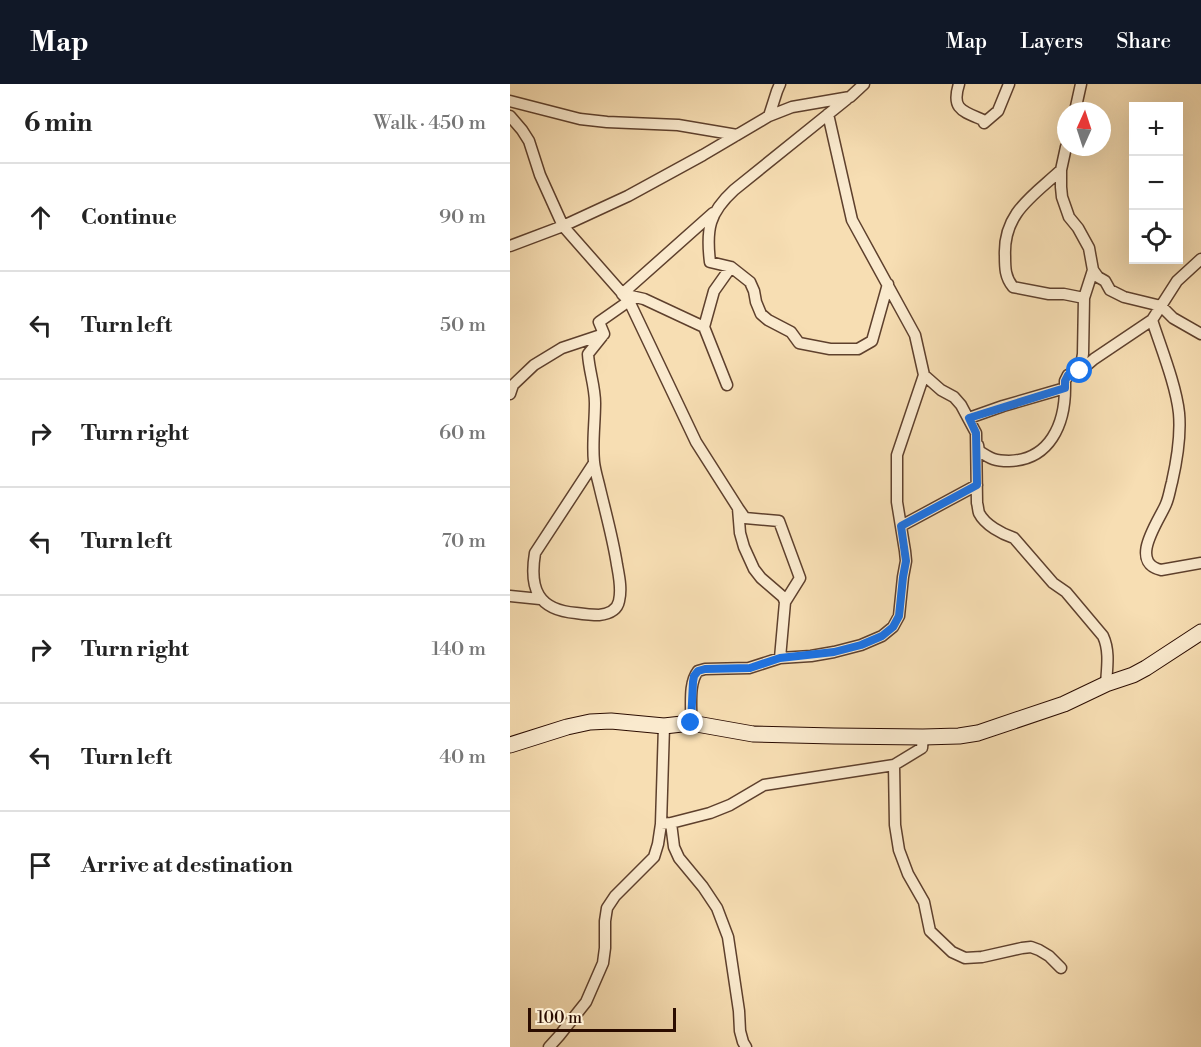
<!DOCTYPE html>
<html lang="en">
<head>
<meta charset="utf-8">
<style>
  body { margin:0; font-family:"Libre Bodoni",serif; background:#f2f2f2; color:#222 }
  .controls { position:absolute; right:18px; top:18px; display:grid; overflow:hidden; border-radius:0px; box-shadow:0 6px 24px #0002 }
  .controls button { width:54px; height:54px; display:grid; place-items:center; padding:0; border:0; border-bottom:2px solid #e0e0e0; background:#fff; color:#222; font:30px sans-serif }
  .compass { position:absolute; left:547px; top:18px; width:54px; height:54px; border-radius:50%; background:#fff; box-shadow:0 6px 24px #0002; rotate:3deg }
  .scale { position:absolute; left:18px; bottom:15px; width:148px; box-sizing:border-box; padding-left:6px; border:3px solid #2b0c00; border-top:0; font-size:16px; line-height:21px; white-space:nowrap; color:#2b0c00; -webkit-text-stroke:4px #faeace; paint-order:stroke }
  .stop { position:absolute; width:18px; height:18px; margin:-14px; border:4px solid #1a73e8; border-radius:50%; background:#fff }
  .stop.end { background:#1a73e8; border-color:#fff; box-shadow:0 2px 6px #0008 }
  .list { margin:0; padding:0; list-style:none }
  h2 { display:flex; justify-content:space-between; align-items:center; height:78px; margin:0; padding:0 24px; font-size:26px }
  h2 small { font-size:20px; font-weight:400; color:#767676 }
  .list li { display:grid; grid-template-columns:39px 1fr auto; gap:18px; align-items:center; box-sizing:border-box; height:108px; padding:0 24px; border-top:2px solid #e0e0e0 }
  .list b { display:block; font-size:22px; white-space:nowrap }
  .list em { font-size:20px; font-style:normal; color:#767676 }
  .icon { flex:none; width:33px; height:33px; fill:none; stroke:currentColor; stroke-width:2; stroke-linecap:round; stroke-linejoin:round }
  .map { position:relative; flex:none; width:691px; height:963px; overflow:hidden }
  header { display:flex; align-items:center; gap:36px; box-sizing:border-box; height:84px; padding:0 30px; background:#111827; color:#fff }
  header strong { font-size:28px }
  nav { display:flex; gap:33px; margin-inline-start:auto; font-size:21px }
  main { display:flex }
  aside { flex:1; background:#fff }
  .map>svg:first-child { display:block }
  .lines { fill:none; stroke-linecap:round; stroke-linejoin:round }
  .street-casing { stroke:#5e402d; stroke-width:13 }
  .secondary-casing { stroke:#2b0c00; stroke-width:17 }
  .street { stroke:#faeace; stroke-width:10 }
  .secondary { stroke:#faeace; stroke-width:15 }
  .route { stroke:#1a73e8; stroke-width:8 }
</style>
</head>
<body>
<header>
<strong>Map</strong>
<nav><a>Map</a><a>Layers</a><a>Share</a></nav>
</header>
<main>
<aside>
<h2>6 min<small>Walk · 450 m</small></h2>
<ul class="list">
<li><svg class="icon" aria-label="ahead" viewBox="0 0 24 24"><path d="M12 20V5M6 11l6-6 6 6"/></svg><div><b>Continue</b></div><em>90 m</em></li>
<li><svg class="icon" aria-label="left" viewBox="0 0 24 24"><path d="M17 20v-9H6M10 6l-5 5 5 5"/></svg><div><b>Turn left</b></div><em>50 m</em></li>
<li><svg class="icon" aria-label="right" viewBox="0 0 24 24"><path d="M7 20v-9h11M14 6l5 5-5 5"/></svg><div><b>Turn right</b></div><em>60 m</em></li>
<li><svg class="icon" aria-label="left" viewBox="0 0 24 24"><path d="M17 20v-9H6M10 6l-5 5 5 5"/></svg><div><b>Turn left</b></div><em>70 m</em></li>
<li><svg class="icon" aria-label="right" viewBox="0 0 24 24"><path d="M7 20v-9h11M14 6l5 5-5 5"/></svg><div><b>Turn right</b></div><em>140 m</em></li>
<li><svg class="icon" aria-label="left" viewBox="0 0 24 24"><path d="M17 20v-9H6M10 6l-5 5 5 5"/></svg><div><b>Turn left</b></div><em>40 m</em></li>
<li><svg class="icon" aria-label="arrive" viewBox="0 0 24 24"><path d="M6 21V4h12l-3 4 3 4H6"/></svg><div><b>Arrive at destination</b></div></li>
</ul>
</aside>
<div class="map">
<svg width="691" height="963" viewBox="0 0 691 963">
  <rect width="100%" height="100%" fill="#f7deb3"/>
  <filter id="stains"><feTurbulence type="fractalNoise" baseFrequency=".00333" numOctaves="4"/><feColorMatrix values="0 0 0 0 .2 0 0 0 0 .09 0 0 0 0 .02 0 0 0 .5 -.17"/></filter>
  <radialGradient id="worn" r=".72"><stop offset=".6" stop-color="#630" stop-opacity="0"/><stop offset="1" stop-color="#630" stop-opacity=".3"/></radialGradient>
  <g class="lines">
    <g class="street-casing">
      <path id="street" d="M449,0c-8,25 3,27 24,36l1,3 14,-12 11,-27
        M0,17l70,18 27,3 71,3 59,10
        M565,27l6,-27
        M0,32l12,14 7,11 11,34 23,51 66,75 67,141 42,66 2,25 4,14 10,22 7,9 22,19 2,5 -5,56
        M259,32l8,-25 3,-7
        M556,63l-5,23v17l1,10 7,20 9,11 11,20 4,22 -9,28 -1,56 -3,17
        M551,86c-28,26 -58,43 -56,86 0,12 0,21 8,31l36,7h15l20,4
        M0,162l53,-20 65,-30 75,-41 66,-39 23,-9 58,-10 14,-13
        M221,183l19,15 4,9 2,11 5,12 7,6 23,12 8,11 31,6h28l14,-8 16,-57
        M583,186l5,7 7,4 5,9 14,7 37,9 12,12 28,16
        M112,210l91,-81
        M642,236c9,28 24,65 27,93 2,22 -2,47 -7,69 -2,7 -3,15 -6,22 -7,17 -38,58 -5,66l40,-7
        M194,243l10,-36 17,-24 -21,-5c-4,-33 -1,-49 24,-72l113,-91
        M414,291l17,15 13,7 7,8 15,28 1,70c1,3 1,7 2,10 6,12 23,21 35,25l39,45 13,9 37,44c7,15 4,32 3,48
        M555,304v-7l3,-6 12,-4 14,-12 58,-39 25,-39 24,-22
        M0,310l3,-9 21,-20 28,-17 42,-14 -5,-12 30,-21 -7,-7 22,5 60,28 23,58
        M459,334l34,-12 62,-18c0,36 -15,72 -56,73 -14,0 -18,-2 -30,-10l-1,-6
        M84,379l-59,90c-6,36 3,57 41,60 7,1 15,2 23,2 9,-1 18,-4 20,-14 3,-12 0,-25 -2,-36 -4,-26 -11,-51 -17,-76 -2,-9 -5,-18 -6,-27 -2,-19 1,-39 1,-59 0,-17 -6,-32 -7,-49l16,-20
        M228,424l7,10 34,3 21,57 -15,24
        M391,442l76,-41
        M0,512l30,3
        M181,639c1,-17 -3,-39 7,-52l7,-2 44,-1 31,-10 31,-2 23,-4 27,-7 21,-9 11,-9 6,-11 4,-39 3,-16 -1,-10 -8,-49v-47l27,-80 -9,-40 -63,-115 -24,-106
        M384,681l1,60 4,25 9,24 16,28 6,29 22,21 13,6 17,-1 40,-9 9,-1 8,3 10,6 12,12
        M161,739l3,24 5,11 24,29 14,21 11,29 11,74 1,20 3,11 3,5
        M151,740l10,-1 39,-10 20,-8 34,-20 130,-20 28,-17 1,-11
        M39,963l10,-11 27,-34 17,-39 2,-15v-27l2,-13 8,-12 39,-39 4,-13 3,-20 3,-98"/>
    </g>
    <g class="secondary-casing">
      <path id="secondary" d="M0,661l57,-18 23,-5 21,-1 53,5 27,-3 62,11 81,2 89,1 36,-1 19,-3 86,-29 42,-20 27,-9 13,-7 55,-36"/>
    </g>
    <use href="#street" class="street"/>
    <use href="#secondary" class="secondary"/>
  </g>
  <g class="lines">
    <path class="route" d="M181,639l2,-41 1,-6 4,-5 7,-2 45,-1 30,-10 54,-6 27,-7 21,-9 11,-9 6,-11 4,-39 3,-16 -5,-35 76,-41 -1,-52 -7,-15 96,-30v-7l3,-6 12,-4"/>
  </g>
  <rect width="100%" height="100%" filter="url(#stains)"/>
  <rect width="100%" height="100%" fill="url(#worn)"/>
</svg>
<div class="controls">
<button>+</button>
<button>−</button>
<button><svg class="icon" aria-label="locate" viewBox="0 0 24 24"><circle cx="12" cy="12" r="6"/><path d="M12 2v4M12 18v4M2 12h4M18 12h4"/></svg></button>
</div>
<svg class="compass" viewBox="-18 -18 36 36"><path d="M0-13l5 13h-10z" fill="#e53935"/><path d="M0 13l5-13h-10z" fill="#767676"/></svg>
<div class="scale">100 m</div>
<div class="stop" style="left:570px;top:287px"></div>
<div class="stop end" style="left:181px;top:639px"></div>
</div>
</main>
</body>
</html>
